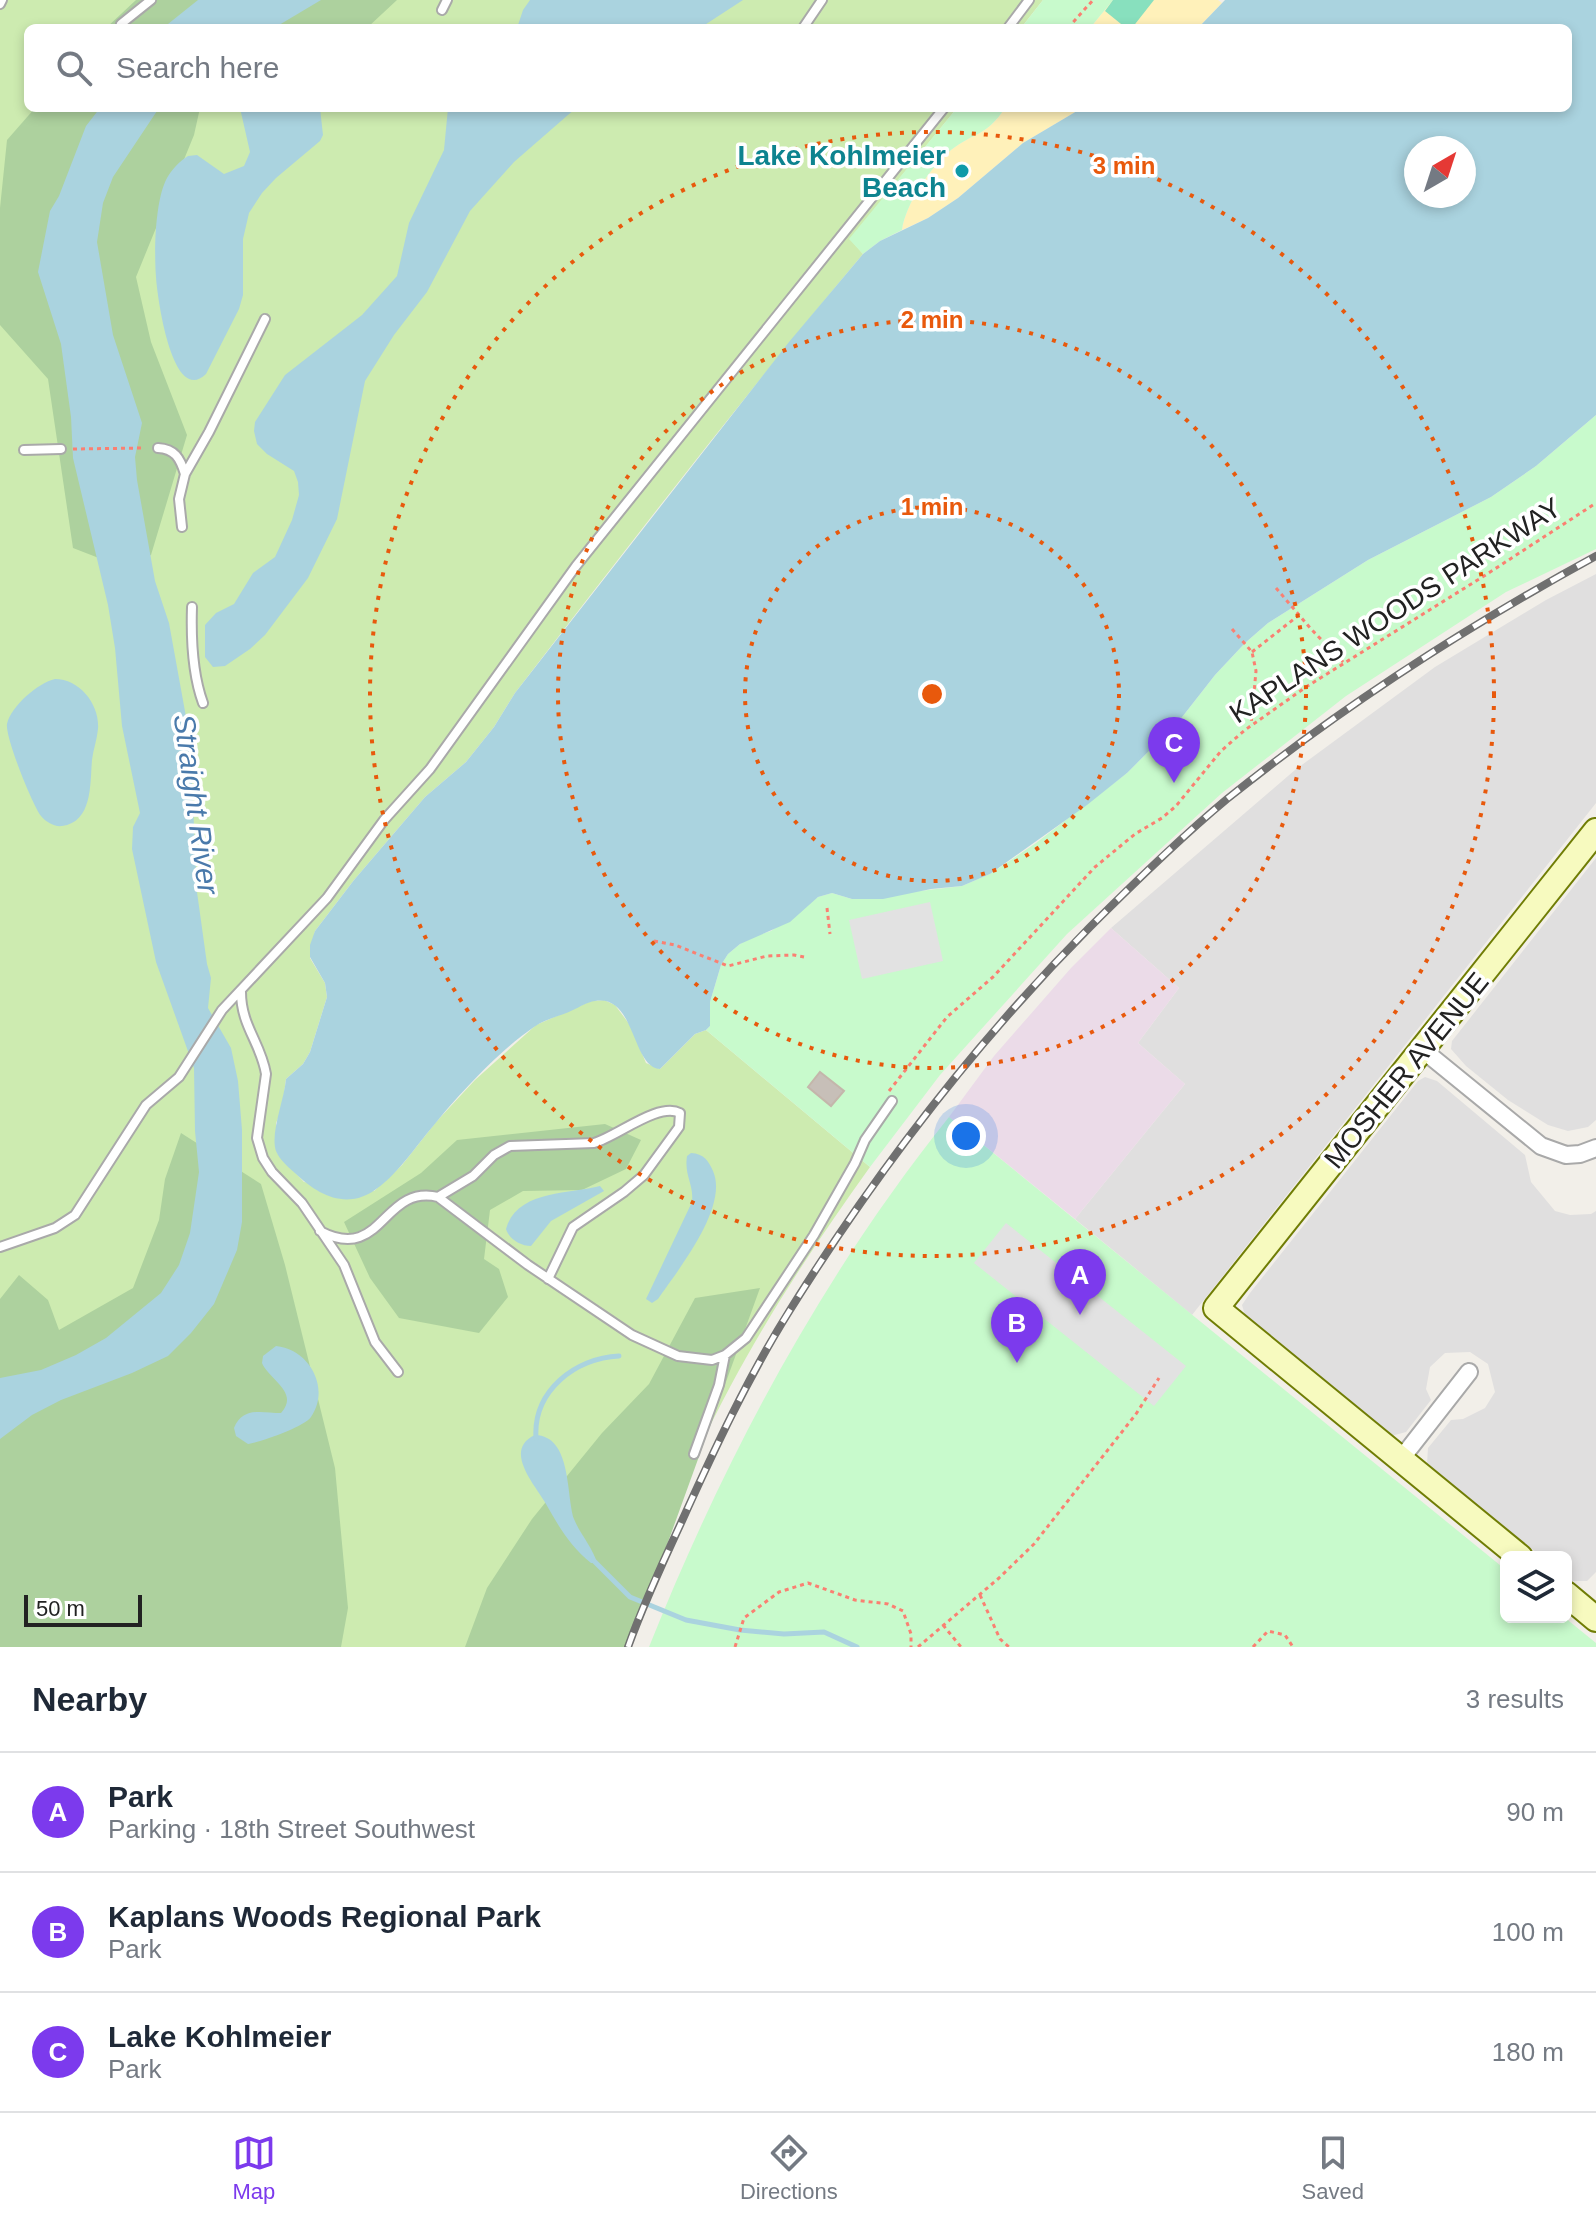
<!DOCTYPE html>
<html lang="en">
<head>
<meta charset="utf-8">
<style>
  body { margin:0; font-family:Arial,sans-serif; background:#f6f6f7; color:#1f2937 }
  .controls { position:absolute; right:24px; bottom:24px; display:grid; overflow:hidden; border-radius:12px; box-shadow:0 4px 12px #0003 }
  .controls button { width:72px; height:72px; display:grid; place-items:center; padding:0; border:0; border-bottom:2px solid #e0e1e3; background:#fff; color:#1f2937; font:40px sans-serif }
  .compass { position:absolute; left:1404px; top:136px; width:72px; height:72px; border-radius:50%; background:#fff; box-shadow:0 4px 12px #0003; rotate:39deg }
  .scale { position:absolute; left:24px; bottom:20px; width:118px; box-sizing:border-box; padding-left:8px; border:4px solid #222; border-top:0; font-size:22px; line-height:28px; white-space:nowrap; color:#222; -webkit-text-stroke:6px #fff; paint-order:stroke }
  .you { position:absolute; left:966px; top:1136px; width:28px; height:28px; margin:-20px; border:6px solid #fff; border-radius:50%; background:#1a73e8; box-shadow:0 0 0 12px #1a73e833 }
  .badge { display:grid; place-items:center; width:52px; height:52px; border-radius:50%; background:#7c3aed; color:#fff; font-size:26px; font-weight:700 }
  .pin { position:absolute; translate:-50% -66px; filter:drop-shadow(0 2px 4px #0008) }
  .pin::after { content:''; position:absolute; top:42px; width:28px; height:24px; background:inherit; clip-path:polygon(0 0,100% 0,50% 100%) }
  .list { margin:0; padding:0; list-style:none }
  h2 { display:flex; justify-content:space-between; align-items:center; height:104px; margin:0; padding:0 32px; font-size:34px }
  h2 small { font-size:26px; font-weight:400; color:#747a83 }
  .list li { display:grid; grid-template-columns:52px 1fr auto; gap:24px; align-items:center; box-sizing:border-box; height:120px; padding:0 32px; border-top:2px solid #e0e1e3 }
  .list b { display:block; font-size:30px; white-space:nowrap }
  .list p { margin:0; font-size:26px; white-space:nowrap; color:#747a83 }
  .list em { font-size:26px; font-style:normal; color:#747a83 }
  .icon { flex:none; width:44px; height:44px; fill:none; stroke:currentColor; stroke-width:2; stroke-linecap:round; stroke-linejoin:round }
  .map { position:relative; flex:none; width:1596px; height:1647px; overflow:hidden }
  .search { position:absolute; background:#fff; box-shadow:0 4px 12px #0003; left:24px; right:24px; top:24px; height:88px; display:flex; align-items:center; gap:20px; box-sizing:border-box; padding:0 28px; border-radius:12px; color:#747a83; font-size:30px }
  .sheet { height:464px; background:#fff }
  nav { display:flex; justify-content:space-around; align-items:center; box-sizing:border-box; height:112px; border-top:2px solid #e0e1e3; background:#fff; font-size:22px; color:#747a83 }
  nav a { display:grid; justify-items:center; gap:4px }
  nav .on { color:#7c3aed }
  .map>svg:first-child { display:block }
  .residential { fill:#e0dfdf }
  .industrial { fill:#ebdbe8 }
  .grass { fill:#cdebb0 }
  .forest { fill:#add19e }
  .sand { fill:#fff1ba }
  .park { fill:#c8facc }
  .pitch { fill:#88e0be }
  .parking { fill:#e2e2e2 }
  .water { fill:#aad3df; fill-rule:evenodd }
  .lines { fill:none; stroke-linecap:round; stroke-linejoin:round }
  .stream { stroke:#aad3df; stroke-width:5 }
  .building { fill:#c7bfb8; stroke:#c4b6ab; stroke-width:2 }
  .lane-casing { stroke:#a9a9a9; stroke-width:12 }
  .street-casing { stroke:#a9a9a9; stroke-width:20 }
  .secondary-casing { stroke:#707d05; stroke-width:28 }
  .path { stroke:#fa8072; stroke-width:3; stroke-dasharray:4 4; stroke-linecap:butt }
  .lane { stroke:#fff; stroke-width:8 }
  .street { stroke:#fff; stroke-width:16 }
  .secondary { stroke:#f7fabf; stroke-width:24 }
  .rail-casing { stroke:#707070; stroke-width:8 }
  .rail { stroke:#fff; stroke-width:5; stroke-dasharray:15; stroke-linecap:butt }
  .ring { fill:none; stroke:#e8590c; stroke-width:4; stroke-dasharray:4 8 }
  .culture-dot { fill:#0f9aa8; stroke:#fff; stroke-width:3 }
  .labels { text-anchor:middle; stroke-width:7; stroke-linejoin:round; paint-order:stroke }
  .culture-label { font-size:28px; font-weight:bold; fill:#0d838f; stroke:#fff; text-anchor:end }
  .street-label { font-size:28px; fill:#222; stroke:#fff }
  .water-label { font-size:30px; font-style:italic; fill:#4a7aab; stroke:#fff }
  .centre { fill:#e8590c; stroke:#fff; stroke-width:4 }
  .ring-label { font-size:24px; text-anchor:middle; font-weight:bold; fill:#e8590c; stroke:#fff; stroke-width:7; stroke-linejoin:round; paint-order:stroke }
</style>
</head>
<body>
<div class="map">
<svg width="1596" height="1647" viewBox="0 0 1596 1647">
  <rect width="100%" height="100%" fill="#f2efe9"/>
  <path class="residential" d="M1596,574v229l-404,512 -117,-96 110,-135 -47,-41 41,-55 -68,-60 184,-158 140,-103 111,-67z
    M1596,858v262l-8,7 -20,4 -20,-6 -40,-25 -42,-34 -15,-17 1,-8z
    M1425,1077l12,4 88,74 6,27 24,29 15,4 21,-1 5,-3v361l-9,9h-15l-6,-5v-19h-24l-115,-93 1,-16 23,-28 12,-1 22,-11 10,-16 -7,-28 -18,-12 -25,1 -15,14 -4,22 5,11 -25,32 -15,4 -144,-114 -5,-17 8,-12 168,-212z"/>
  <path class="industrial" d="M1111,928l68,60 -41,55 47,41 -110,135 -126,-102 45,-61 77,-88z"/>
  <path class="grass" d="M0,0h1043l-22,28h-993v80h929l-107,131 13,15c-120,143 -234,291 -348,439l-21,34 -28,35 -41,35 -71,83 -39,51 -5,27 15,25 2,14 -17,55 -7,12 -17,15 -4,30 -6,14 1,30 27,29 70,9 28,-26 34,-43 39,-42 61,-55 55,-24 13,-1 11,5 15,20 16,38 14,6 35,-35 11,-4 164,137c-51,71 -99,143 -140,220 -45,84 -80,173 -118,260h-612z"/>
  <path class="forest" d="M136,0h261l-29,27 -4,1h-258z
    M35,108h165l-6,27 -58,142 15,65 36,93 -36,120 -29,12 -49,-19 -25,-169 -48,-54v-117l7,-68z
    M605,1124l36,16 -15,29 -44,21 -59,1 -33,19 -6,49 15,10 9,28 -29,36 -80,-15 -29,-40 -26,-56 77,-49 36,-33z
    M181,1133l80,51 24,81 50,203 13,140 -7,39h-341v-348l19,-24 29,25 11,30 74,-42 26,-68 6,-41z
    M760,1288l-130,359h-165l22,-59 45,-69 70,-86 47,-49 46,-86z"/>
  <path class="sand" d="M1113,0h105l4,3 -24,25h-108z
    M1005,108h77l-59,35 -65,55 -30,20 -26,12c4,-27 28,-62 49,-80 23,-18 35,-13 54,-42z"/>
  <path class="park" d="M1043,0h70l-23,28h-69z
    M957,108h48c-19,29 -31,24 -54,42 -21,18 -45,53 -49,80l-22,11 -17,13 -14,-15z
    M1596,415v134l-90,43 -160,104 -124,97 -155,141 -127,141 -70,92 -164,-137 4,-4v-24l11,-37 7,-11 12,-10 11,-7 20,-6 47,-34 14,-4 20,6 110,-13 28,-12 46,-31 91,-70 52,-52 36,-46 30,-32 23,-20 100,-63 123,-63 45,-31z
    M949,1117l557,453v47h58l32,26v4h-947c76,-190 172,-370 300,-530z"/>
  <path class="pitch" d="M1113,0h41l-22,28h-6l-21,-17z"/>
  <path class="parking" d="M930,902l13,59 -81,18 -13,-59z
    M1006,1223l180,143 -32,40 -180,-143z"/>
  <path class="water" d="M198,0h123l-47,28h-111z
    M530,0h213l-43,28h-183l6,-18z
    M1225,0h371v415l-60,51 -45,31 -123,63 -100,63 -23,20 -30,32 -36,46 -52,52 -40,32 -97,69 -28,12 -31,3 -48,10h-31l-20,-6 -14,4 -28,25 -50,22 -12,10 -7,11 -11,37v24l-4,4 -11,4 -35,35c-29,-2 -24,-75 -65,-68 -8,1 -15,6 -22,9 -12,6 -28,9 -39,17 -33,22 -75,67 -100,98 -19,22 -37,51 -62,67 -28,17 -55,2 -76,-18 -7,-6 -17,-15 -20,-23 -6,-18 8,-50 10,-72l17,-15 7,-12 17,-55 -2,-14 -15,-26v-12l5,-14 39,-51 71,-83 41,-35 28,-35 21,-34 274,-351 74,-88 17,-13 48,-23 30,-20 65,-55 59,-35h486v-80h-370zM1416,148h48v48h-48z
    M100,108h59l-46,69 -10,26 -6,39 16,93 29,88 -7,34 2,23 18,101 14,42 21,116 7,153 10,72 4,14 -3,30 23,40 7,33 4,49v92l-5,28 -23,54 -23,29 -23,23 -36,17 -71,27 -29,15 -32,24v-61l41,-8 35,-15 30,-17 55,-45 18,-28 11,-32 9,-61 -4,-41 -1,-63 -38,-106 -24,-113 1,-22 7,-14 -18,-87 -7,-78 -7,-43 -35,-147 -2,-41 -10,-73 -23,-72 12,-61 9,-15 27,-70z
    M240,108h80l3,27 -3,6 -44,37 -14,15 -13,20 -6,26v56l-4,14 -33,65c-34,33 -49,-79 -50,-97 -2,-26 -1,-77 11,-99 5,-9 13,-17 21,-22l9,-1 27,19 20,-8 6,-14z
    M448,108h128l-62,54 -44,49 -43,81 -33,43 -29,46 -28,138 -29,59 -43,57 -15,14 -25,17 -12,1 -8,-10v-32l11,-12 18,-9 19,-31 22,-16 17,-37 7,-25 -1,-13 -4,-11 -27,-17 -10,-10 -3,-13 1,-9 30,-47 77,-60 35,-39 12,-53 35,-73z
    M55,679c25,0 45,26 43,50 -1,11 -5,21 -6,31 -2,23 1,62 -30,66 -8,1 -16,-4 -21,-10 -9,-12 -36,-79 -34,-92 4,-18 31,-41 48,-45z
    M691,1153c13,1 17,7 22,18 16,36 -35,99 -55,128l-6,4 -6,-4 46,-97c2,-18 -8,-26 -5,-46z
    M600,1186l4,5 -53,30 -20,25c-10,0 -22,-7 -25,-17 11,-39 63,-35 94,-43z
    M276,1346c33,3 55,42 35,71 -7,10 -50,25 -63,27l-12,-8 -2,-8c9,-22 28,-15 47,-15 19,-21 -12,-33 -19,-50l1,-7z
    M535,1435c37,1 31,60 39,84 6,15 19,29 23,44h-6c-21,-17 -32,-36 -45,-59 -10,-18 -44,-54 -11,-69z"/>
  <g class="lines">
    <path class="stream" d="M536,1438c-3,-47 39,-80 83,-82
      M594,1561l36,36 56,23 54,10 44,4 40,-2 33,15"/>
  </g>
  <path class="building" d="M820,1072l24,19 -13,15 -23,-19z"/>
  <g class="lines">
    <g class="lane-casing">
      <path id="lane" d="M0,4l2,-4
        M442,10l5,-10
        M121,24l30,-24
        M803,28l19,-28
        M1008,28l21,-28
        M158,448c17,1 22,10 27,26
        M24,450l37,-1
        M182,527l-3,-28 6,-25 24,-42 56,-113
        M192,607c-1,31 0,66 11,96
        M241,992c0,34 20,51 25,82l-9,64 6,20 9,14 30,31 42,62 31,77 23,30
        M438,1197l35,-21 21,-21 16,-9 84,-3c24,-7 64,-41 86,-30l-1,14 -35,48 -20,17 -51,35 -25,52
        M320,1231c63,33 62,-47 118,-34l90,68 104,70 46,21 34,4 13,-5 21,-17 68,-103 41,-72 10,-23 27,-39
        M0,1247l55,-19 20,-13 71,-110 33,-28 43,-67 105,-112 57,-78 46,-51 146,-203 368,-458
        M694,1454l25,-69 6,-30"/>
    </g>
    <g class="street-casing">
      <path id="street" d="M1423,1050l118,96 25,9 14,-1 16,-6
        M1401,1459l68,-87"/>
    </g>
    <g class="secondary-casing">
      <path id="secondary" d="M1520,1557l-304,-249 380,-477
        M1566,1594l30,25"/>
    </g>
    <path class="path" d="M1068,28l25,-28
      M73,449l72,-1
      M1276,588l35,41 34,35
      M1232,629l20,23 4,19 -5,54
      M1252,652l47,-37
      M827,908l3,26
      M654,941l21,4 53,21 39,-10 27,-1 10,2
      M889,1091l58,-74 46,-40 102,-110 40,-33 27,-16 14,-12 45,-55 24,-21 61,-43 178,-111 112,-73
      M980,1595l20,44 9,8
      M943,1625l18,22
      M735,1647l9,-29 35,-26 29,-9 47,17 33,4 15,7 8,23v13
      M918,1647l81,-69 35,-34 102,-130 23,-36
      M1253,1647l15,-16 17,4 8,12"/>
    <use href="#lane" class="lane"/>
    <use href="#street" class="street"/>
    <use href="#secondary" class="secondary"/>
    <g class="rail-casing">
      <path id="rail" d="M628,1647c15,-42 34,-83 53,-124 33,-73 67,-146 109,-213 86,-138 186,-268 300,-383 44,-44 89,-88 137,-128 116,-93 239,-172 369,-243"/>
    </g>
    <use href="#rail" class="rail"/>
  </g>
  <g class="ring">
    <circle cx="932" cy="694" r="187"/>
    <circle cx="932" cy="694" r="374"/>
    <circle cx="932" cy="694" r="562"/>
  </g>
  <circle class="culture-dot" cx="962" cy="171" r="8"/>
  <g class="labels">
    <g class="culture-label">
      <text x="946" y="165">Lake Kohlmeier<tspan x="946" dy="32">Beach</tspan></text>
    </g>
    <g class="street-label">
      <text transform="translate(1395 610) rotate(-33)" y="10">KAPLANS WOODS PARKWAY</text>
      <text transform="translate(1406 1070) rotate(-51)" y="10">MOSHER AVENUE</text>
    </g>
    <g class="water-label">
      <text transform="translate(196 804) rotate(82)" y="10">Straight River</text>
    </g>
  </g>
  <circle cx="932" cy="694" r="12" class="centre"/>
  <g class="ring-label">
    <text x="1124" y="174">3 min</text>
    <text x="932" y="328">2 min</text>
    <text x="932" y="515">1 min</text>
  </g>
</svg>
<div class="controls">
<button><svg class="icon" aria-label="layers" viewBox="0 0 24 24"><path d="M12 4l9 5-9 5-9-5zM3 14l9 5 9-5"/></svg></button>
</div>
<svg class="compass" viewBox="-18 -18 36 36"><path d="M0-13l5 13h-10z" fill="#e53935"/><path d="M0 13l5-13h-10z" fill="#747a83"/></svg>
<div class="scale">50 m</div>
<div class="you"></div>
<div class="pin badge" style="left:1080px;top:1315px">A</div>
<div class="pin badge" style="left:1017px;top:1363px">B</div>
<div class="pin badge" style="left:1174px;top:783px">C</div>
<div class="search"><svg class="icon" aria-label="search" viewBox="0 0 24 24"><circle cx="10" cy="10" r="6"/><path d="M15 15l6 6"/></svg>Search here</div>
</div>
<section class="sheet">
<h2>Nearby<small>3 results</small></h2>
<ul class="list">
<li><span class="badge">A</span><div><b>Park</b><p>Parking · 18th Street Southwest</p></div><em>90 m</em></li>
<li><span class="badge">B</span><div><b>Kaplans Woods Regional Park</b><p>Park</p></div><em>100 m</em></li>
<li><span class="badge">C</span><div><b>Lake Kohlmeier</b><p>Park</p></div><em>180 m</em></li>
</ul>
</section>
<nav>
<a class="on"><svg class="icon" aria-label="map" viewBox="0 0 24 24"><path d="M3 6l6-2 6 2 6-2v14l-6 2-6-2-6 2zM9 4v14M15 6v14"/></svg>Map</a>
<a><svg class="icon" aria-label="directions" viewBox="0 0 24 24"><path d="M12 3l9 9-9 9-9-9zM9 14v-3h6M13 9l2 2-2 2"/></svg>Directions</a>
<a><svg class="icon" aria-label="saved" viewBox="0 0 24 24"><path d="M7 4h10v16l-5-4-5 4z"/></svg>Saved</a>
</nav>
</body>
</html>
